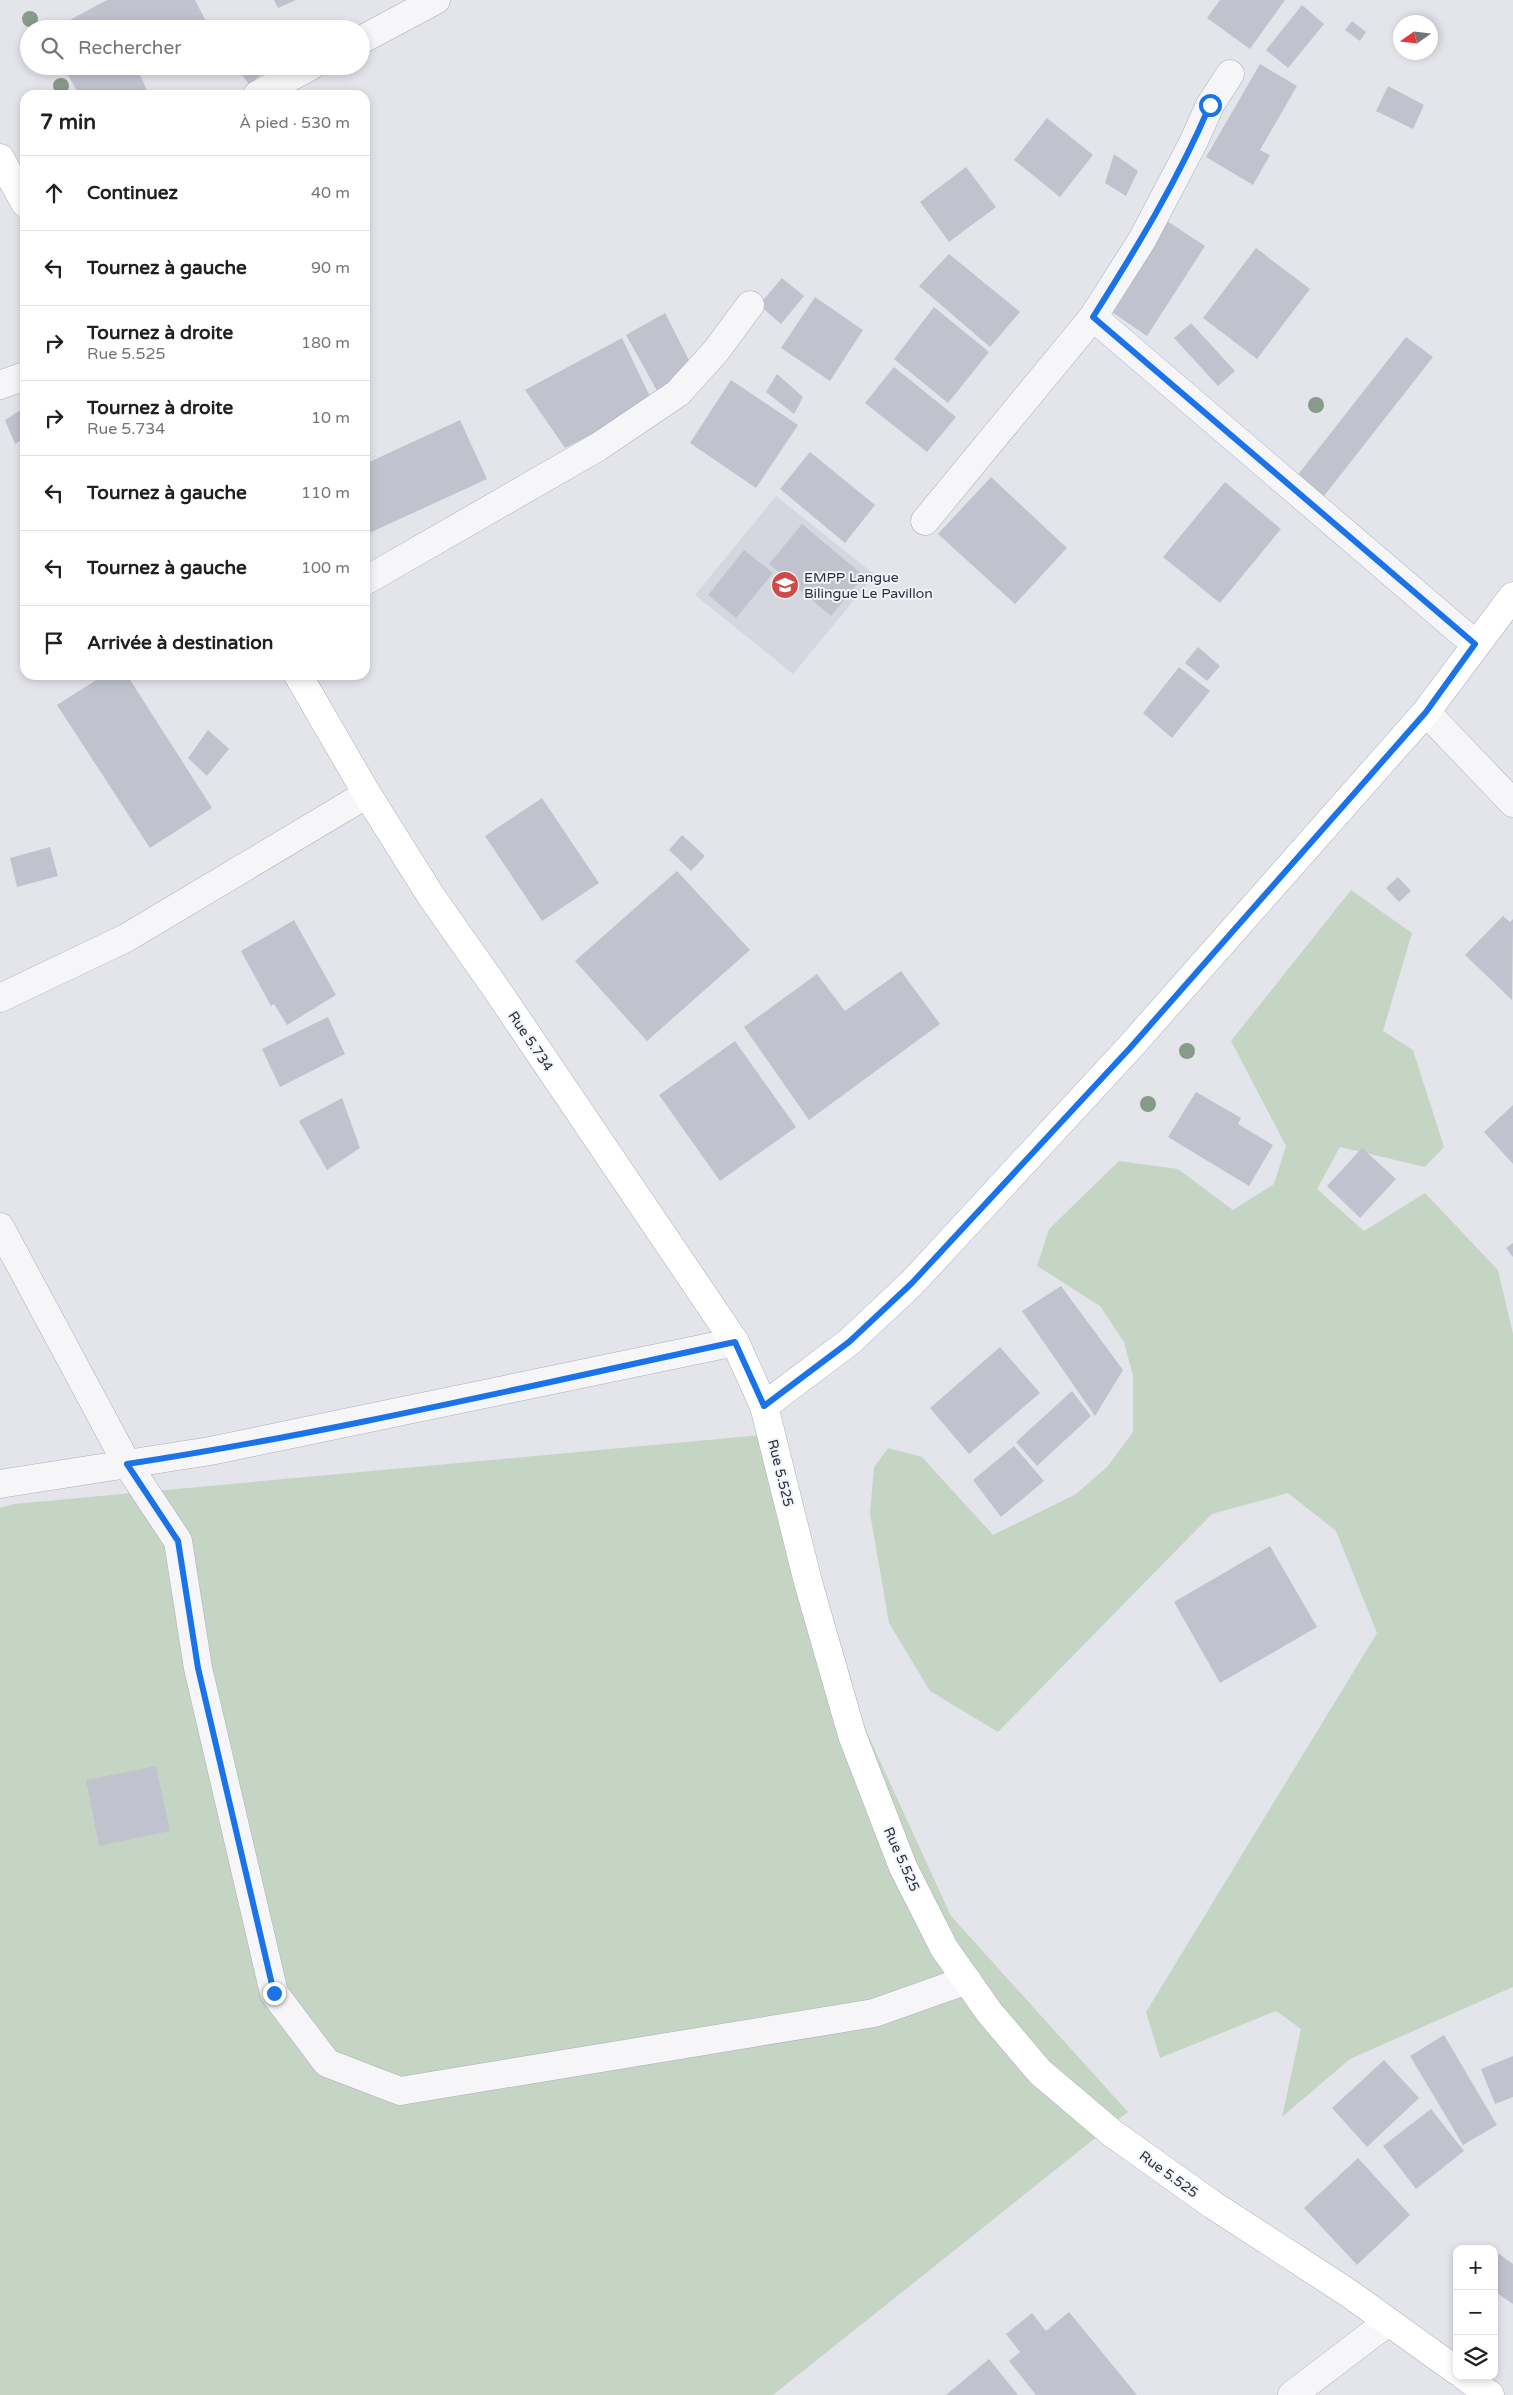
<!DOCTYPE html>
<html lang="fr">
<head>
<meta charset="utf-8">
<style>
  body { margin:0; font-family:"Varela Round",sans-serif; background:#f2f2f2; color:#202124 }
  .controls { position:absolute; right:15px; bottom:15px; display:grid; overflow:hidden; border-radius:10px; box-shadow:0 2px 8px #0003 }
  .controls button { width:45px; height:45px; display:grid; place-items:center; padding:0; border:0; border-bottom:1px solid #e0e0e0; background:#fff; color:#202124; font:25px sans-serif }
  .compass { position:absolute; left:1393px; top:15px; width:45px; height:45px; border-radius:50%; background:#fff; box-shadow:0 2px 8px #0003; rotate:256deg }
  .stop { position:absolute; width:15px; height:15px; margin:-11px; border:4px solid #1a73e8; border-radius:50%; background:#fff }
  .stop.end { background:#1a73e8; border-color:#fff; box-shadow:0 1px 5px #0008 }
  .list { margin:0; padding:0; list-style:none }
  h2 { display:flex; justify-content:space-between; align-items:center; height:65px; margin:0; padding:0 20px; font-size:21px }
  h2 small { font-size:16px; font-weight:400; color:#757577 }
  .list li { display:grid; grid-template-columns:32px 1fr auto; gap:15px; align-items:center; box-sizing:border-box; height:75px; padding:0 20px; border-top:1px solid #e0e0e0 }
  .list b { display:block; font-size:19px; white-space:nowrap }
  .list p { margin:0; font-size:16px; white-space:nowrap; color:#757577 }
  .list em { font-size:16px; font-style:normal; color:#757577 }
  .icon { flex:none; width:28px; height:28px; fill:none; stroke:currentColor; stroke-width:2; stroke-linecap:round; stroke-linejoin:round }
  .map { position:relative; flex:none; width:1513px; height:2395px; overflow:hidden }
  .search { position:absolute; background:#fff; box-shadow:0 2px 8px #0003; left:20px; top:20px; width:350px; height:55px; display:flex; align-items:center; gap:12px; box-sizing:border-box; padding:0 18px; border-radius:28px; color:#757577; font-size:19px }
  .panel { position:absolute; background:#fff; box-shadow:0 2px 8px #0003; left:20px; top:90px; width:350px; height:590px; border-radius:15px }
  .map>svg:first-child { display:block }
  .built { fill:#d5d7e0 }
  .green { fill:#c5d5c4 }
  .building { fill:#c0c3ce }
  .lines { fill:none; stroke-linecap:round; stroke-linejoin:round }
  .street-casing { stroke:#acafb9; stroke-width:29 }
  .secondary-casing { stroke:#acafb9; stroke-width:29 }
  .street { stroke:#f6f6f9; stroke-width:28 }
  .secondary { stroke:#fff; stroke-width:28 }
  .tree { fill:#869b89 }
  .route { stroke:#1a73e8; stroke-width:6 }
  .labels { text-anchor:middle; stroke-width:4; stroke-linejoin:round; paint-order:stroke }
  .poi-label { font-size:14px; fill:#2a3043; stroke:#f3f4f8; text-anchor:start }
  .street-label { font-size:14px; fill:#2a3043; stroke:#f3f4f8 }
</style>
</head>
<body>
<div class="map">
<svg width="1513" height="2395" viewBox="0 0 1513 2395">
  <rect width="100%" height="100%" fill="#e3e5eb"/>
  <path class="built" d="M776,496l99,79 -82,99 -98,-79z"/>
  <path class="green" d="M1351,890l61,43 -29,98 30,19 31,97 -19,20 -85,-20 -23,42 47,42 61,-38 73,77 15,64v653l-163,72 -68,58 19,-88 -25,-18 -116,47 -14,-46 231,-379 -41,-102 -48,-38 -76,21 -214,218 -68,-41 -41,-68 -19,-110 4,-46 14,-19 34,9 71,78 83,-41 31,-27 26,-35v-56l-9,-34 -24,-36 -63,-40 12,-37 70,-68 59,8 55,41 41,-26 12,-38 -55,-105z
    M784,1433l52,232 115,251 177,196 -355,283h-773v-887l14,-4z"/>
  <path class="building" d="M107,0h88l15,29h-157z
    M274,0h22l-18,8z
    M1220,0h65l-35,49 -43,-31z
    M1302,5l22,19 -36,44 -22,-18z
    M1352,21l14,11 -6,9 -15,-11z
    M1260,64l37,22 -37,64 10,5 -17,30 -47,-28z
    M63,66h73l13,29h-70z
    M235,66h31l2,3 -19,15z
    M1388,86l36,19 -11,24 -37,-18z
    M1047,118l46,37 -33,42 -46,-37z
    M1114,154l24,17 -12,25 -21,-13z
    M966,167l30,40 -47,35 -29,-40z
    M1167,221l38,25 -58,90 -38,-26z
    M1256,248l54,41 -53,70 -54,-41z
    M949,254l71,58 -30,35 -71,-61z
    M782,278l22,18 -23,28 -22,-19z
    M815,297l48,33 -33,51 -49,-33z
    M934,307l55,45 -41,51 -54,-44z
    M665,313l27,53 -32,30 -34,-61z
    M1191,323l44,48 -17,15 -44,-48z
    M1406,337l27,20 -109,139 -27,-20z
    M622,338l31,65 -88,45 -40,-58z
    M894,367l62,50 -29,35 -62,-49z
    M777,374l26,23 -9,17 -28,-22z
    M731,380l67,45 -42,63 -66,-45z
    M25,407v31l-10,6 -10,-24z
    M460,420l27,59 -122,56v-71z
    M810,452l65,53 -30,38 -65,-54z
    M991,477l76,71 -52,56 -77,-70z
    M1225,482l56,47 -61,74 -57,-46z
    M802,524l62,52 -33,40 -62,-52z
    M744,550l29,23 -37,45 -28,-23z
    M1198,647l22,19 -13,15 -22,-18z
    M1179,667l31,24 -38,47 -29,-25z
    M104,675h23l85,133 -62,40 -93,-143z
    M208,730l21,19 -22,27 -19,-18z
    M542,798l57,85 -57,38 -57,-85z
    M682,835l23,21 -14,15 -22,-21z
    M50,847l8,29 -41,11 -7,-29z
    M677,871l73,79 -103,91 -72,-80z
    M1398,877l13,14 -12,11 -13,-14z
    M1503,916l7,6 3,-3 -1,81 -47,-45z
    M294,920l42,75 -49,30 -13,-21 -3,2 -30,-55z
    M901,971l39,53 -131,96 -65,-93 73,-53 28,37z
    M328,1017l17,37 -65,33 -18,-38z
    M735,1041l61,86 -76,54 -61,-86z
    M1196,1092l45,26 -3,6 35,21 -24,41 -81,-49z
    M342,1098l18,50 -33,22 -28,-49z
    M1513,1105v59l-29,-32z
    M1362,1148l34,31 -36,39 -33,-32z
    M1513,1243v14l-7,-9z
    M1061,1286l62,84 -28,46 -73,-105z
    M1000,1347l40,46 -71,61 -39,-46z
    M1072,1391l19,25 -54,50 -21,-24z
    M1014,1446l30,35 -43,36 -28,-37z
    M1270,1546l47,81 -97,56 -46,-81z
    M156,1766l14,65 -71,15 -13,-66z
    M1444,2035l53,90 -34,20 -53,-89z
    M1513,2056v41l-18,7 -14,-35z
    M1384,2060l35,38 -52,49 -35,-39z
    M1431,2109l33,42 -48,38 -33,-43z
    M1358,2158l52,57 -53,50 -53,-57z
    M1495,2251l18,13v40l-19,-13z
    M1069,2312l68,83h-101l-27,-34 11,-9 -14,-18 26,-21 14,18z
    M989,2359l29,36h-72z"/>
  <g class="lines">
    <g class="street-casing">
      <path id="street" d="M361,40l75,-40
        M257,95l54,-29
        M1093,317l382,327
        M0,385l25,-9
        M925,521l168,-204 49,-77 52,-99 16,-36 20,-31
        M365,581l233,-134 80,-54 38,-42 34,-46
        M1426,712l87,91
        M0,998l126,-60 241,-144
        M0,1227l127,237 51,77 20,127 76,325 53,70 73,28 474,-78 93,-33
        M0,1484l210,-33 525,-109
        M1292,2395l96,-73"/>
    </g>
    <g class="secondary-casing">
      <path id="secondary" d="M0,158l25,45
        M298,675l69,119 64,102 66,94 238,352 29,64
        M1457,2371l-110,-79 -134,-87 -101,-72 -72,-61 -51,-60 -45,-64 -41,-81 -51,-132 -44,-153 -44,-176 85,-64 63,-59 218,-236 296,-335 87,-116
        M1464,2376l26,19"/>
    </g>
    <use href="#street" class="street"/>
    <use href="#secondary" class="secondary"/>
  </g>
  <g class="tree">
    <circle cx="30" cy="19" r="8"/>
    <circle cx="61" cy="86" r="8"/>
    <circle cx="1316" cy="405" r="8"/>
    <circle cx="1187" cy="1051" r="8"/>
    <circle cx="1148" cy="1104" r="8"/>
  </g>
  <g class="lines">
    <path class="route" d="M274,1993l-76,-325 -20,-127 -51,-77c204,-31 406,-79 608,-122l29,64 85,-64 63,-59 218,-235 296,-336 49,-68 -382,-327c43,-68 85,-137 117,-212"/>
  </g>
  <defs>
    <g id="school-disc" transform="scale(1.4375)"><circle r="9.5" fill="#cf4a49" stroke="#f3f4f8"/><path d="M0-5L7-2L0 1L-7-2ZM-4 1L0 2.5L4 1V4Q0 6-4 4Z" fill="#fff"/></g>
  </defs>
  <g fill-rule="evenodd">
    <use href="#school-disc" x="785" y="585"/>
  </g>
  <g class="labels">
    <g class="poi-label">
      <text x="804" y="582">EMPP Langue<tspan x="804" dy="16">Bilingue Le Pavillon</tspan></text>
    </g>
    <g class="street-label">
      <text transform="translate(531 1041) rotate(56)" y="5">Rue 5.734</text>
      <text transform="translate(781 1473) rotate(76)" y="5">Rue 5.525</text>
      <text transform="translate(902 1859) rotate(66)" y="5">Rue 5.525</text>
      <text transform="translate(1169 2174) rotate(36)" y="5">Rue 5.525</text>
    </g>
  </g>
</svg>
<div class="controls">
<button>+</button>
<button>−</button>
<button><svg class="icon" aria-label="layers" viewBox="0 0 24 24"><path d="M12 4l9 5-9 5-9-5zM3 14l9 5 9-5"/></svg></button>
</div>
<svg class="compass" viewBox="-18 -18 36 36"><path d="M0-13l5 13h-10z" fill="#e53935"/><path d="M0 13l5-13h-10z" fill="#757577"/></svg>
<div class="stop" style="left:1210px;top:105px"></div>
<div class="stop end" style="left:274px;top:1993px"></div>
<div class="search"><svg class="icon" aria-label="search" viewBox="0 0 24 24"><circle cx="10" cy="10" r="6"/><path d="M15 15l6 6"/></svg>Rechercher</div>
<section class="panel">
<h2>7 min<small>À pied · 530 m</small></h2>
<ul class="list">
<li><svg class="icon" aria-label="ahead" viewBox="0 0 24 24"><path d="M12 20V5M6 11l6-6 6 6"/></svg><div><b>Continuez</b></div><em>40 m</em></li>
<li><svg class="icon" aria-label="left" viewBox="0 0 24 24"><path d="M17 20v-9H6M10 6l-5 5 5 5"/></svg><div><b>Tournez à gauche</b></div><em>90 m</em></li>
<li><svg class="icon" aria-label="right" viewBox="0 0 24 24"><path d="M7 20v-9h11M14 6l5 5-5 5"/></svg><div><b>Tournez à droite</b><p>Rue 5.525</p></div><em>180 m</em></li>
<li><svg class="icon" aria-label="right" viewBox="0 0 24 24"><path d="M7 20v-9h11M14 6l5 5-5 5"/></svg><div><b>Tournez à droite</b><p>Rue 5.734</p></div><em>10 m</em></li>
<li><svg class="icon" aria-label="left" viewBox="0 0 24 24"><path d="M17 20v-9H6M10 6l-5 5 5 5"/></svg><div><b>Tournez à gauche</b></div><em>110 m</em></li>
<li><svg class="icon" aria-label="left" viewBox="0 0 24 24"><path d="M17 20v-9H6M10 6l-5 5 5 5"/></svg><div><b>Tournez à gauche</b></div><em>100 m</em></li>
<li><svg class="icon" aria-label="arrive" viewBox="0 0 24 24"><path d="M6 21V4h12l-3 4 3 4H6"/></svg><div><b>Arrivée à destination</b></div></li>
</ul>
</section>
</div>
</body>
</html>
